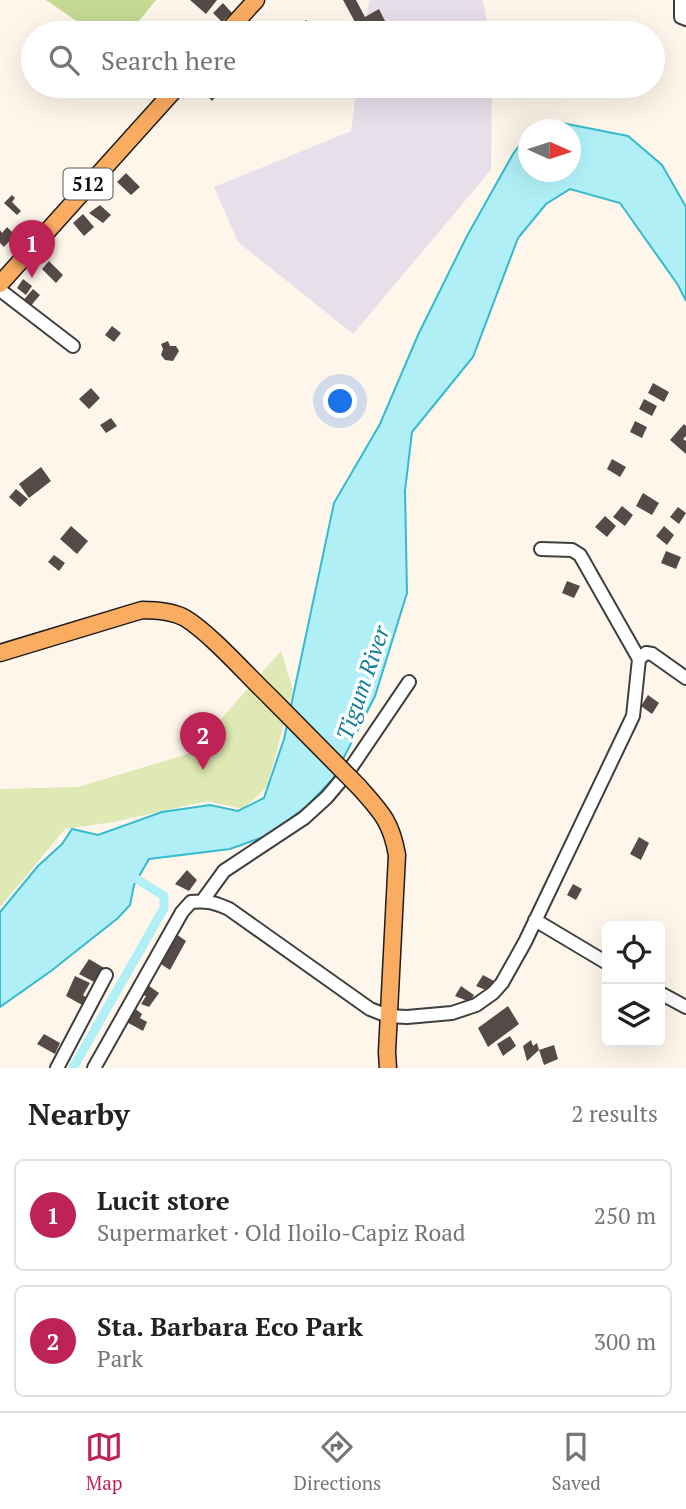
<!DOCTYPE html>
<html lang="en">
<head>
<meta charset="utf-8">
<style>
  body { margin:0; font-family:"PT Serif",serif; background:#f2f2f2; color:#222 }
  .controls { position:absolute; right:21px; bottom:21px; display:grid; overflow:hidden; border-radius:10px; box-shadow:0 7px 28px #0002 }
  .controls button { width:63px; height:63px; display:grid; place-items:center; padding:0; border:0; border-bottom:2px solid #e0e0e0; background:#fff; color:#222; font:35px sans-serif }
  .compass { position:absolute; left:518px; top:119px; width:63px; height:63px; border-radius:50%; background:#fff; box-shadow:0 7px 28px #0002; rotate:93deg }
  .you { position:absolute; left:341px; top:402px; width:24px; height:24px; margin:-18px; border:5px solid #fff; border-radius:50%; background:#1a73e8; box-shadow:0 0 0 10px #1a73e833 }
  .badge { display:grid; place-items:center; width:46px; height:46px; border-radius:50%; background:#bd2354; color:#fff; font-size:23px; font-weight:700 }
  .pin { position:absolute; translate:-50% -58px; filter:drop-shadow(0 2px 4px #0008) }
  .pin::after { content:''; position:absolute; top:37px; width:24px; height:21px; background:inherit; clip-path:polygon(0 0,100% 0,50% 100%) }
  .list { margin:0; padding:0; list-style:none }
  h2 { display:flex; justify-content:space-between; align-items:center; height:91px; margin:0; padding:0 28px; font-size:30px }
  h2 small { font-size:23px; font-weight:400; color:#767676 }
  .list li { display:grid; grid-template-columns:46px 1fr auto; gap:21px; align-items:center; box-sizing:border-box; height:112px; margin:0 14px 14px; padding:0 14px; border:2px solid #e0e0e0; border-radius:10px }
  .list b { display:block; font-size:26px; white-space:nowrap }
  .list p { margin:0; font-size:23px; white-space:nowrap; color:#767676 }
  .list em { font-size:23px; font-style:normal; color:#767676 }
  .icon { flex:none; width:38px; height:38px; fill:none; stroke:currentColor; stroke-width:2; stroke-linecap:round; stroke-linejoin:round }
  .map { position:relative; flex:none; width:686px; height:1068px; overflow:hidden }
  .search { position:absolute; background:#fff; box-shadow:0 7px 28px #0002; left:21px; right:21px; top:21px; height:77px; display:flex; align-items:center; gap:18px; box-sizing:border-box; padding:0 24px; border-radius:38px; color:#767676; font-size:26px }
  .sheet { height:343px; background:#fff }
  nav { display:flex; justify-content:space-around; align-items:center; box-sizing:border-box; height:98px; border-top:2px solid #e0e0e0; background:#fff; font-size:19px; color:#767676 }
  nav a { display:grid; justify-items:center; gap:4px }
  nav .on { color:#bd2354 }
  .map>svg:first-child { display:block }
  .industrial { fill:#e7e0eb }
  .green { fill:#dee9b5 }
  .forest { fill:#c6da94 }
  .water { fill:#b0eff6; stroke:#36bace; stroke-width:2 }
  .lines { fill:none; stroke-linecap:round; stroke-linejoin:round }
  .canal { stroke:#b0eff6; stroke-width:9 }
  .building { fill:#554a48 }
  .minor-casing { stroke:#3f3f3f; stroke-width:16 }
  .major-casing { stroke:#1d1d1d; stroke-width:19 }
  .minor { stroke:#fff; stroke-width:12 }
  .major { stroke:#faac61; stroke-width:16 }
  .major-bridge-casing { stroke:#1d1d1d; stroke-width:19; stroke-linecap:butt }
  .major-bridge { stroke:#faac61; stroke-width:16 }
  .labels { text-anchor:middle; stroke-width:7; stroke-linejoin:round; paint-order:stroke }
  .shield { fill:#fff; stroke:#555; stroke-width:2 }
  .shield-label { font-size:19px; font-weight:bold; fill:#0c0c0c }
  .water-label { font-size:23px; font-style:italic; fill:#158197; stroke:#fff }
</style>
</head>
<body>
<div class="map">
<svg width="686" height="1068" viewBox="0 0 686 1068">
  <rect width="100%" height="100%" fill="#fff6eb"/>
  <path class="industrial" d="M369,0h114l6,33h-125z
    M357,86h135l-1,84 -138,164 -115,-92 -24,-55 137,-56z"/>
  <path class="green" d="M281,651l12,39 -26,97 -24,22 -36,-8 -93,21 -49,7 -65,78v-118l78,-2 113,-34z"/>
  <path class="forest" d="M46,0h110l-27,33h-35z"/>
  <path class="water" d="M557,122l71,14 34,29 24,42v94l-8,-16 -58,-82 -50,-14 -24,15 -28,34 -45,119 -61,75 -7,59 2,102 -32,103 -42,83 -26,27 -38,29 -39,14 -81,10 -15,26 -4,20 -12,13 -67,53 -51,36v-95l38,-46 24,-22 10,-15 26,6 64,-23 48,-7 28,6 26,-13 20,-59 50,-236 46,-79 38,-89 49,-99 46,-82 15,-20v38h42v-42l-38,-1 2,-2z"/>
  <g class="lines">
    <path class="canal" d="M73,1068l91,-160v-12l-37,-23"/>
  </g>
  <path class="building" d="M190,0h27l-11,14z
    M343,0h13l9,17 14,-8 7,14 -20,10h-5z
    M223,3l9,10 -10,9 -9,-9z
    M306,20l20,13h-21l-6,-4z
    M209,86h17l-14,15 -9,-10z
    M126,173l14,14 -9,8 -14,-13z
    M12,195l3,3 -3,4 9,9 -4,4 -13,-12z
    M100,205l11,10 -8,8 -14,-10z
    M83,214l11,13 -10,9 -11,-13z
    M7,227l8,8 -11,12 -4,-4v-13l2,3z
    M49,261l14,14 -7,8 -14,-14z
    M23,279l9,7 -6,9 -9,-7z
    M33,289l7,6 -12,14 -7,-6z
    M112,326l9,7 -7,9 -9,-7z
    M168,341l2,5h6l3,5 -6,10 -8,-1 -4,-5 2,-6 -2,-5z
    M653,383l16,9 -5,10 -16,-9z
    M91,388l9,10 -11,11 -10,-10z
    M644,399l13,7 -5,10 -13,-7z
    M111,418l6,8 -11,7 -6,-8z
    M635,421l12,6 -5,11 -12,-6z
    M684,424l2,2v10l-3,3 3,2v13l-16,-14z
    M612,459l14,8 -6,10 -13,-8z
    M41,467l10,14 -22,17 -10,-14z
    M16,489l12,10 -8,8 -11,-10z
    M643,493l16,10 -7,12 -16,-9z
    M622,506l11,9 -8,11 -12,-9z
    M678,507l8,6 -7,11 -9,-7z
    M605,516l11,10 -9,11 -12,-10z
    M71,526l17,15 -11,13 -17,-15z
    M664,526l10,9 -7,10 -11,-9z
    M666,551l15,6 -5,12 -15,-6z
    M54,555l11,8 -6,8 -11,-9z
    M567,581l13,5 -6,12 -12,-5z
    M648,695l11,8 -7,11 -11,-8z
    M639,837l10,6 -8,17 -11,-6z
    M187,870l10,10 -8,11 -14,-7z
    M573,884l9,5 -6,11 -9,-5z
    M176,934l10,7 -16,29 -12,-8z
    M89,959l17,10 -8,15 -19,-10z
    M483,975l11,6 -6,10 -12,-5z
    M75,976l15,7 -7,12 4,3 -3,8 -18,-10z
    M145,983l14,10 -10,14 -8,-3 5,-8 -6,-2z
    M461,986l13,9 -4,7 -15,-6z
    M132,1006l10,8 -2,4 7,4 -4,9 -20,-11z
    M508,1006l11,18 -31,23 -10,-19z
    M44,1034l16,9 -5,11 -18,-10z
    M510,1036l6,10 -13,10 -6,-12z
    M531,1040l2,6 4,-3 2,7 -12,11 -4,-15z
    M554,1045l4,14 -14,6 -5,-15z"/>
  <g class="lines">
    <g class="minor-casing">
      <path id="minor" d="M681,0v17l5,2
        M0,290l73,56
        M541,549l31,1 8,5 59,104
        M203,900l21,-29 80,-53 23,-21 21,-25 61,-90
        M535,920l72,43
        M660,993l26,14
        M57,1068l49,-93
        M94,1068l88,-156 9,-10c15,-2 25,1 38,7l141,100 18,7 19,1 45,-4 24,-8 17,-12 9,-10 23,-41 108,-226 6,-57 7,-6 6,1 34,24"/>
    </g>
    <g class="major-casing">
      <path id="major" d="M226,33l30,-33
        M0,284l178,-198
        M0,653l142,-43c15,0 30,1 43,8 26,16 61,56 84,78
        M359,787c22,25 32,34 38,68l-10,197 1,16"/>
    </g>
    <use href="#minor" class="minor"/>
    <use href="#major" class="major"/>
    <g class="major-bridge-casing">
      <path id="major-bridge" d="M269,696l90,91"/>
    </g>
    <use href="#major-bridge" class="major-bridge"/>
  </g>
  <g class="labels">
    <rect class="shield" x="63.5" y="168.5" width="49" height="31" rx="5"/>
    <g class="shield-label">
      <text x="88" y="191">512</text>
    </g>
    <g class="water-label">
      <text transform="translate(363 683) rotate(-71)" y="8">Tigum River</text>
    </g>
  </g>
</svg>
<div class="controls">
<button><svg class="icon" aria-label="locate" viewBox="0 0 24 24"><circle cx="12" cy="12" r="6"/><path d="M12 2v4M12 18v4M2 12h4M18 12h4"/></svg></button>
<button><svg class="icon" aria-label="layers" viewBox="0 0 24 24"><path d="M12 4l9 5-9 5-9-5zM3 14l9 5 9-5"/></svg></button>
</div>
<svg class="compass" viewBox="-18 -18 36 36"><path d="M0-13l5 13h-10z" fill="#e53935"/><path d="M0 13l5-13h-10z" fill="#767676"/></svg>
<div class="you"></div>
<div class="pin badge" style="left:32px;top:278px">1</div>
<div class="pin badge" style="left:203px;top:770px">2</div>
<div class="search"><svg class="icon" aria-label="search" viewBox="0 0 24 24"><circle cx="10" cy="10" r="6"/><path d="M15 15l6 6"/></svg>Search here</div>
</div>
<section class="sheet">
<h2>Nearby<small>2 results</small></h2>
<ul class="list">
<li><span class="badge">1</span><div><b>Lucit store</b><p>Supermarket · Old Iloilo-Capiz Road</p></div><em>250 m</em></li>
<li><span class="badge">2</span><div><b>Sta. Barbara Eco Park</b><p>Park</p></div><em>300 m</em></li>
</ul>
</section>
<nav>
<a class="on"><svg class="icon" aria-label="map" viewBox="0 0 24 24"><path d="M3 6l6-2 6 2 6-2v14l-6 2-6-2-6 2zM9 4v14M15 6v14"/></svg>Map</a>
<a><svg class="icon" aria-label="directions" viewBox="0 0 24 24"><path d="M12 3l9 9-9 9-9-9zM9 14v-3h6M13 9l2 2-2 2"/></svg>Directions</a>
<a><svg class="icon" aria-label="saved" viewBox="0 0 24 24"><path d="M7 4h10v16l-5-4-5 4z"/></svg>Saved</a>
</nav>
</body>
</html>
